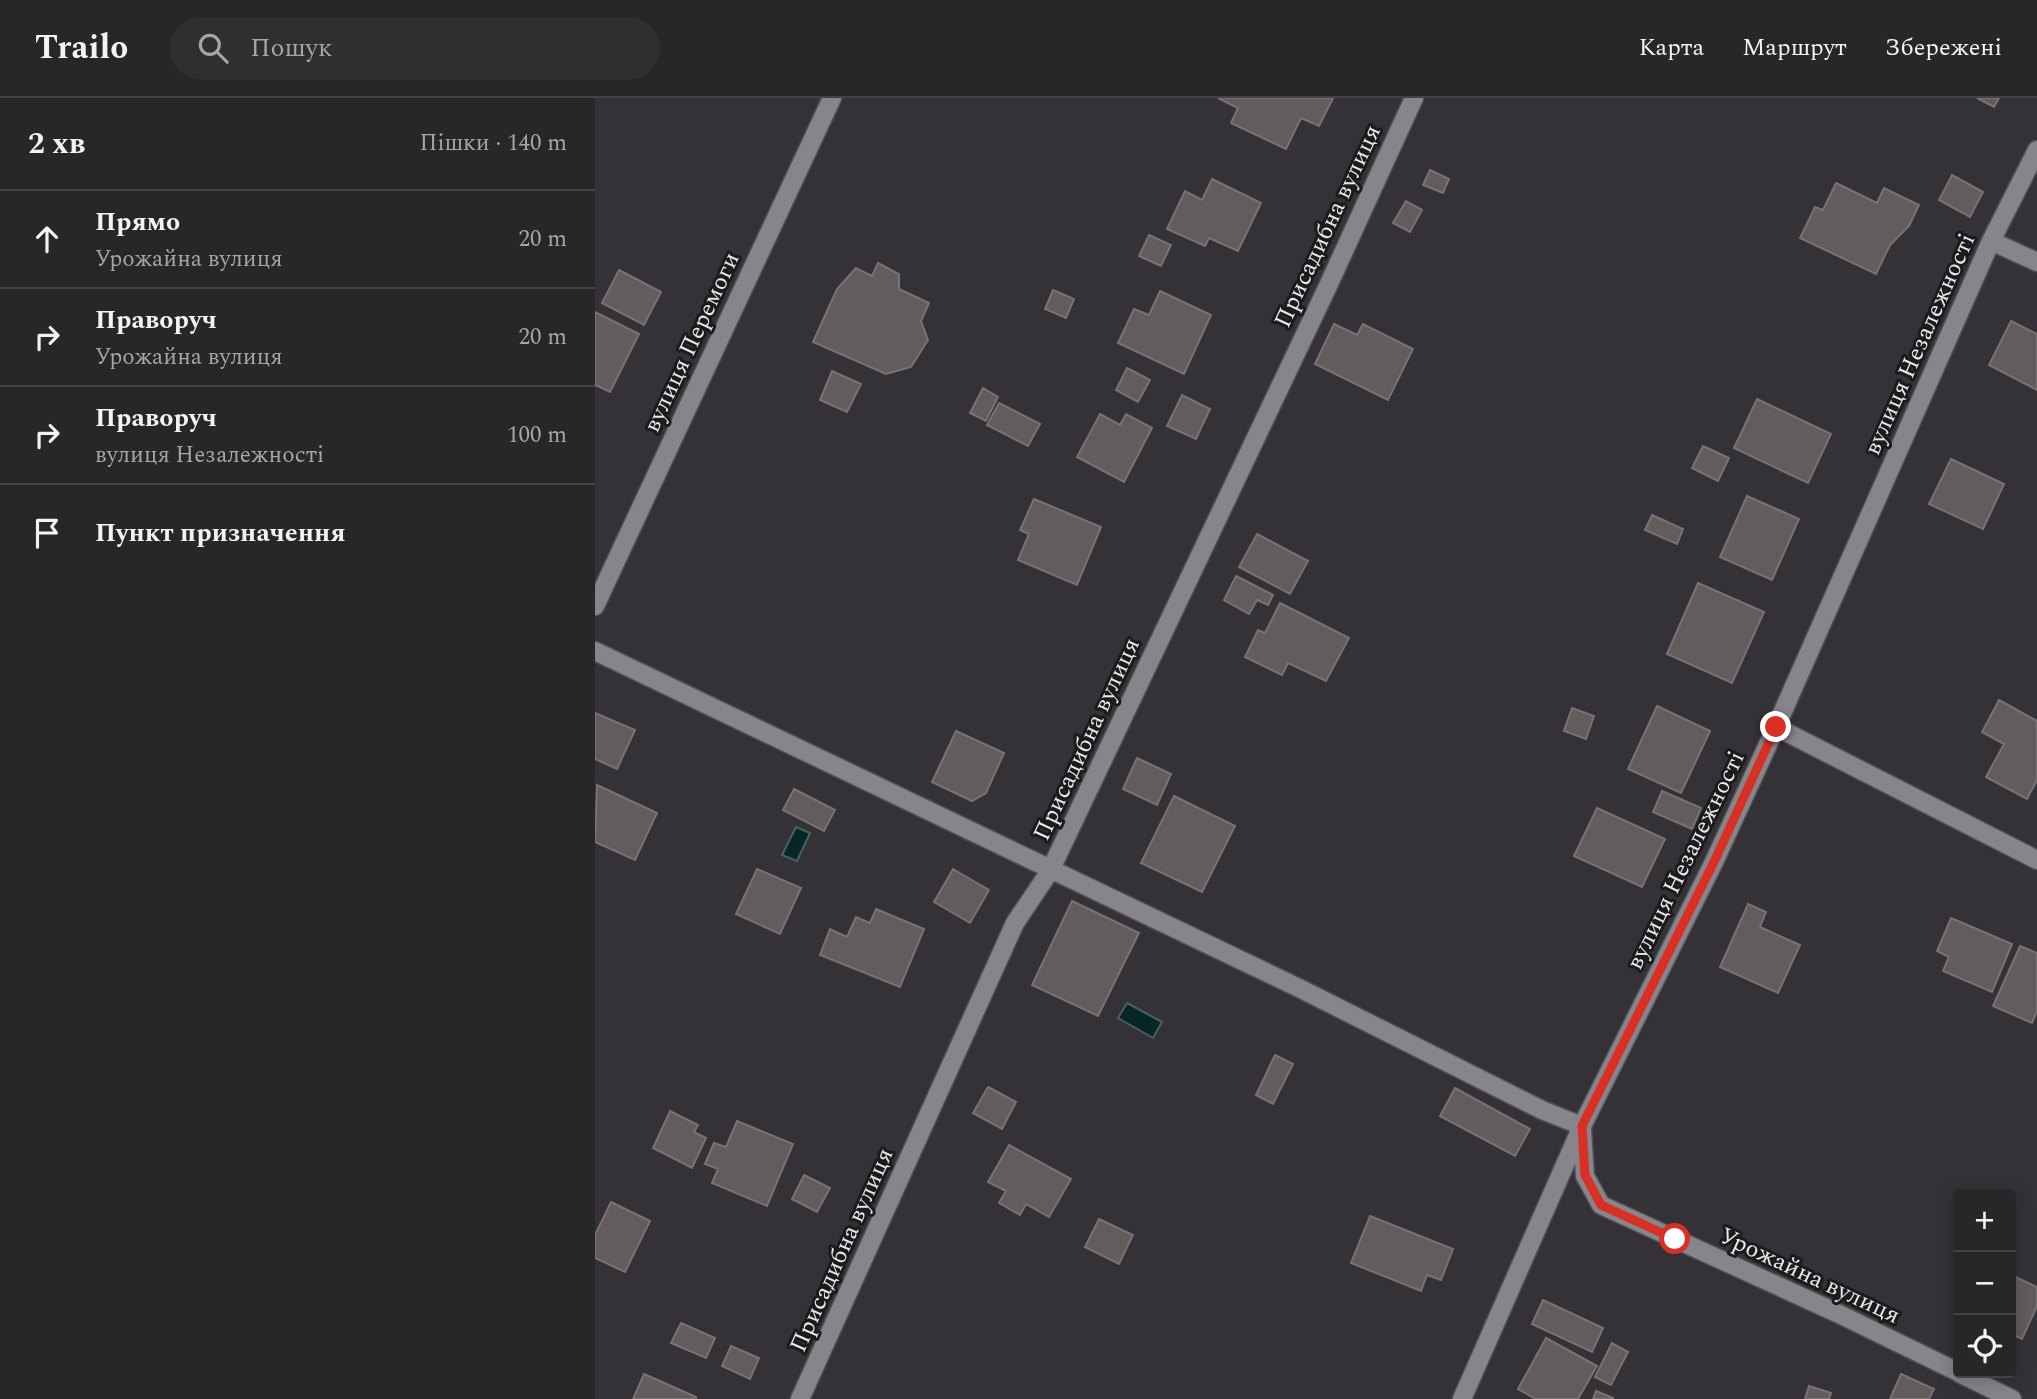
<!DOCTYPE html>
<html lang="uk">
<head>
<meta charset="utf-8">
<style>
  body { margin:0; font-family:Spectral,serif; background:#2f2e30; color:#f1f3f6 }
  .controls { position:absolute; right:21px; bottom:21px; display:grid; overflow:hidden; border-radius:7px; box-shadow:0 4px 18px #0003 }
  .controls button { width:63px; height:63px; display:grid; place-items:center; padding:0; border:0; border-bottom:2px solid #434345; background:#272628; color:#f1f3f6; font:35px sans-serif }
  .stop { position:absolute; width:21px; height:21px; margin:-16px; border:5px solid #d93025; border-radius:50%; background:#fff }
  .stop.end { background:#d93025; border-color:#fff; box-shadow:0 2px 7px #0008 }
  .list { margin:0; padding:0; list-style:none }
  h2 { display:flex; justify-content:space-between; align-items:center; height:91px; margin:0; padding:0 28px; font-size:30px }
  h2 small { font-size:23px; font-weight:400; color:#a4a5a8 }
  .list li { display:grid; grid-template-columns:46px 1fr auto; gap:21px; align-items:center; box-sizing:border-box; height:98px; padding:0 28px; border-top:2px solid #434345 }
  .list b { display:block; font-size:26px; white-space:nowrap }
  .list p { margin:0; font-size:23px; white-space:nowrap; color:#a4a5a8 }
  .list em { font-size:23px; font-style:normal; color:#a4a5a8 }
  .icon { flex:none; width:38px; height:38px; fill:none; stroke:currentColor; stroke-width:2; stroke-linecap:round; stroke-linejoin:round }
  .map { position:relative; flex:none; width:1442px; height:1301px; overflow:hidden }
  header { display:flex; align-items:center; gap:42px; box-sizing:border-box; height:98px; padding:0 35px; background:#272628; border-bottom:2px solid #434345 }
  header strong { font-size:33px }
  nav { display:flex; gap:38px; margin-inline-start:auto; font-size:24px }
  .search { width:490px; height:63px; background:#2f2e30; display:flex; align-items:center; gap:18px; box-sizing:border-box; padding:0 24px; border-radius:38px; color:#a4a5a8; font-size:26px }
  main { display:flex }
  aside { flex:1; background:#272628 }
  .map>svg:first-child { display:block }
  .water { fill:#072627; stroke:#4a6061; stroke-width:2 }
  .building { fill:#625c5c; stroke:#787372; stroke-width:2 }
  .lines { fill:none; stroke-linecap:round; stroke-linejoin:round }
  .minor-casing { stroke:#504f52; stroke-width:21 }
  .minor { stroke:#878589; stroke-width:18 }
  .route { stroke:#d93025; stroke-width:9 }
  .labels { text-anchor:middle; stroke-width:6; stroke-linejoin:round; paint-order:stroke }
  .street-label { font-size:24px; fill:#e8e7e9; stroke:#1b1a1c }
</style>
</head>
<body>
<header>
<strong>Trailo</strong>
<div class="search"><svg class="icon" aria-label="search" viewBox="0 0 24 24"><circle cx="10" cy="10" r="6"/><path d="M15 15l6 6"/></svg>Пошук</div>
<nav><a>Карта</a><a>Маршрут</a><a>Збережені</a></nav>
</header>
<main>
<aside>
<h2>2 хв<small>Пішки · 140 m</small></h2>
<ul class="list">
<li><svg class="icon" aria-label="ahead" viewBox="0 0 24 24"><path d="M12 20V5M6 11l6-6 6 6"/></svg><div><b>Прямо</b><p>Урожайна вулиця</p></div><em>20 m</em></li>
<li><svg class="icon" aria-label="right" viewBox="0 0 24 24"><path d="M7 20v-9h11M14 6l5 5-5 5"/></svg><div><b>Праворуч</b><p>Урожайна вулиця</p></div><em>20 m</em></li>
<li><svg class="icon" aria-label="right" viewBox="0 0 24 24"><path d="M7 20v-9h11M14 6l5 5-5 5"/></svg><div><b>Праворуч</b><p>вулиця Незалежності</p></div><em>100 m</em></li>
<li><svg class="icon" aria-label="arrive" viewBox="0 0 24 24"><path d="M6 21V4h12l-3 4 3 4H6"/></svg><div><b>Пункт призначення</b></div></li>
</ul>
</aside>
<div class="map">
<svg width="1442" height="1301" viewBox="0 0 1442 1301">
  <rect width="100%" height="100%" fill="#343236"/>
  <path class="water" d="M201,729l14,6 -13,28 -15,-6z
    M532,905l35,19 -9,16 -35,-20z"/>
  <path class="building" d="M623,0h115l-14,28 -18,-8 -15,31 -55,-26 7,-15z
    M1382,0h22l-5,9z
    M835,72l19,9 -6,14 -20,-8z
    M1357,77l31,17 -13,25 -31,-17z
    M617,81l49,24 -23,48 -29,-13 -4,8 -38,-17 18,-38 17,9z
    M1241,85l41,20 7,-15 35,17 -10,21 -19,19 -14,29 -76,-36 15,-31 8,3z
    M811,103l16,9 -12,22 -17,-9z
    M554,137l22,10 -10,21 -22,-10z
    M283,165l21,11v15l30,14 -8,18 7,19 -17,27 -25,7 -73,-32 24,-53 19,-21 16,8z
    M24,172l42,22 -17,33 -42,-22z
    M458,192l21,9 -8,19 -21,-9z
    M565,193l51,24 -27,59 -66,-31 16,-34 15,6z
    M0,214l44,22 -29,58 -15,-7z
    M1416,223l26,13v56l-48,-25z
    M739,226l23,11 6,-11 50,25 -25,51 -73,-36z
    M532,270l23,12 -12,22 -22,-12z
    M237,273l29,13 -14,28 -27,-12z
    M388,290l15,9 -12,24 -16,-8z
    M587,297l28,14 -14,30 -29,-13z
    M1162,301l74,35 -23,49 -74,-35z
    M404,305l41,21 -12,22 -41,-21z
    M505,316l20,11 6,-11 26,14 -28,54 -47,-25z
    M1108,348l26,12 -11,23 -26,-13z
    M1356,361l53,25 -21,45 -54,-25z
    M1152,398l52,23 -27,61 -52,-23z
    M439,401l67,28 -24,58 -59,-25 11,-26 -9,-4z
    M1057,417l31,14 -6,15 -32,-14z
    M662,436l51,27 -18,33 -51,-27z
    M641,478l37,19 -5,10 -11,-5 -8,14 -25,-14z
    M1103,485l66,29 -32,71 -65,-29z
    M685,505l69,35 -23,43 -38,-18 -6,12 -37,-18 13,-27 7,3z
    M1404,602l38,21v59l-10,19 -41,-22 18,-33 -22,-12z
    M1062,608l53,25 -29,62 -53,-24z
    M977,610l22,8 -8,23 -22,-8z
    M0,615l40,17 -18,39 -22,-10z
    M361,633l48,22 -18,40 -14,8 -40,-19z
    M542,660l34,16 -14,31 -34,-16z
    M2,687l60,28 -22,47 -40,-18z
    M199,691l41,21 -11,21 -41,-21z
    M1067,693l39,17 -9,21 -39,-17z
    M579,698l61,30 -33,66 -61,-29z
    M1002,710l68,31 -23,48 -68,-31z
    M162,771l44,19 -21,46 -44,-20z
    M358,771l36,21 -19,33 -36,-21z
    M477,803l67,32 -41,83 -66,-31z
    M1153,806l18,8 -6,15 40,18 -22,48 -58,-26z
    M281,811l48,20 -24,58 -80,-32 10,-26 17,8 9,-20 14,6z
    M1356,820l61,26 -20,48 -49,-21 6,-14 -12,-6z
    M1425,848l17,7v58l-5,12 -39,-17z
    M680,957l18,9 -20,40 -17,-9z
    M393,989l28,15 -14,27 -29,-16z
    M860,990l75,41 -15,27 -75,-40z
    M75,1013l28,14 -4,7 12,6 -14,30 -39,-20z
    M142,1023l56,23 -26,62 -55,-23 6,-14 -13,-5 9,-21 12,4z
    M414,1047l62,34 -22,38 -23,-13 -6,11 -21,-12 7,-12 -18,-9z
    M209,1077l26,13 -13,24 -25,-13z
    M16,1104l39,19 -25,51 -30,-14v-23z
    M775,1118l83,33 -12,31 -14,-5 -6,16 -70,-28z
    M504,1121l34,16 -14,29 -34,-17z
    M1416,1177l26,12v19l-15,33 -11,-5z
    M948,1202l60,28 -11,24 -60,-28z
    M86,1225l34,15 -9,20 -35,-15z
    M951,1240l51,28 -19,33h-42l-18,-10z
    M1017,1245l16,9 -17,33 -16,-8z
    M136,1248l28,12 -9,21 -28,-13z
    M49,1276l52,23v2h-63z
    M1306,1276l33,15 -5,10h-39z
    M1214,1288l22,7 -2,6h-24z
    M1001,1293l17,7v1h-20z"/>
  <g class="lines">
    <g class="minor-casing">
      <path id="minor" d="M1396,143l46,21
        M0,508l237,-508
        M0,553l704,337 243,122 40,16
        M1181,629l261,133
        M987,1031l3,47 16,29 236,108 121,59
        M1364,1275l53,26
        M205,1301l215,-476 35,-52 278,-585 86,-188
        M867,1301l120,-273 132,-264 62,-135 215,-486 46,-91"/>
    </g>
    <use href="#minor" class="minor"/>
  </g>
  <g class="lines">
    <path class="route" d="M1080,1141l-74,-34 -16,-30 -3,-49 132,-264 62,-135"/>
  </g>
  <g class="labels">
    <g class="street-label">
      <text transform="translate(732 128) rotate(-65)" y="8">Присадибна вулиця</text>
      <text transform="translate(96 244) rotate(-65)" y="8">вулиця Перемоги</text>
      <text transform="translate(1324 246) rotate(-66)" y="8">вулиця Незалежності</text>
      <text transform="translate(491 641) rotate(-65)" y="8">Присадибна вулиця</text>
      <text transform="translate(1090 762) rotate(-64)" y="8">вулиця Незалежності</text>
      <text transform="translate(246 1152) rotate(-66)" y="8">Присадибна вулиця</text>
      <text transform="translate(1215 1177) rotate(25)" y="8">Урожайна вулиця</text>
    </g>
  </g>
</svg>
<div class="controls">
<button>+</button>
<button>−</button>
<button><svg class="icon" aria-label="locate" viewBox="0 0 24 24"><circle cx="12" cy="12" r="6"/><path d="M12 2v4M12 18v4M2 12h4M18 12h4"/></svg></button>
</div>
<div class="stop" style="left:1080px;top:1141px"></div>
<div class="stop end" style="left:1181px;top:629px"></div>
</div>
</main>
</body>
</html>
